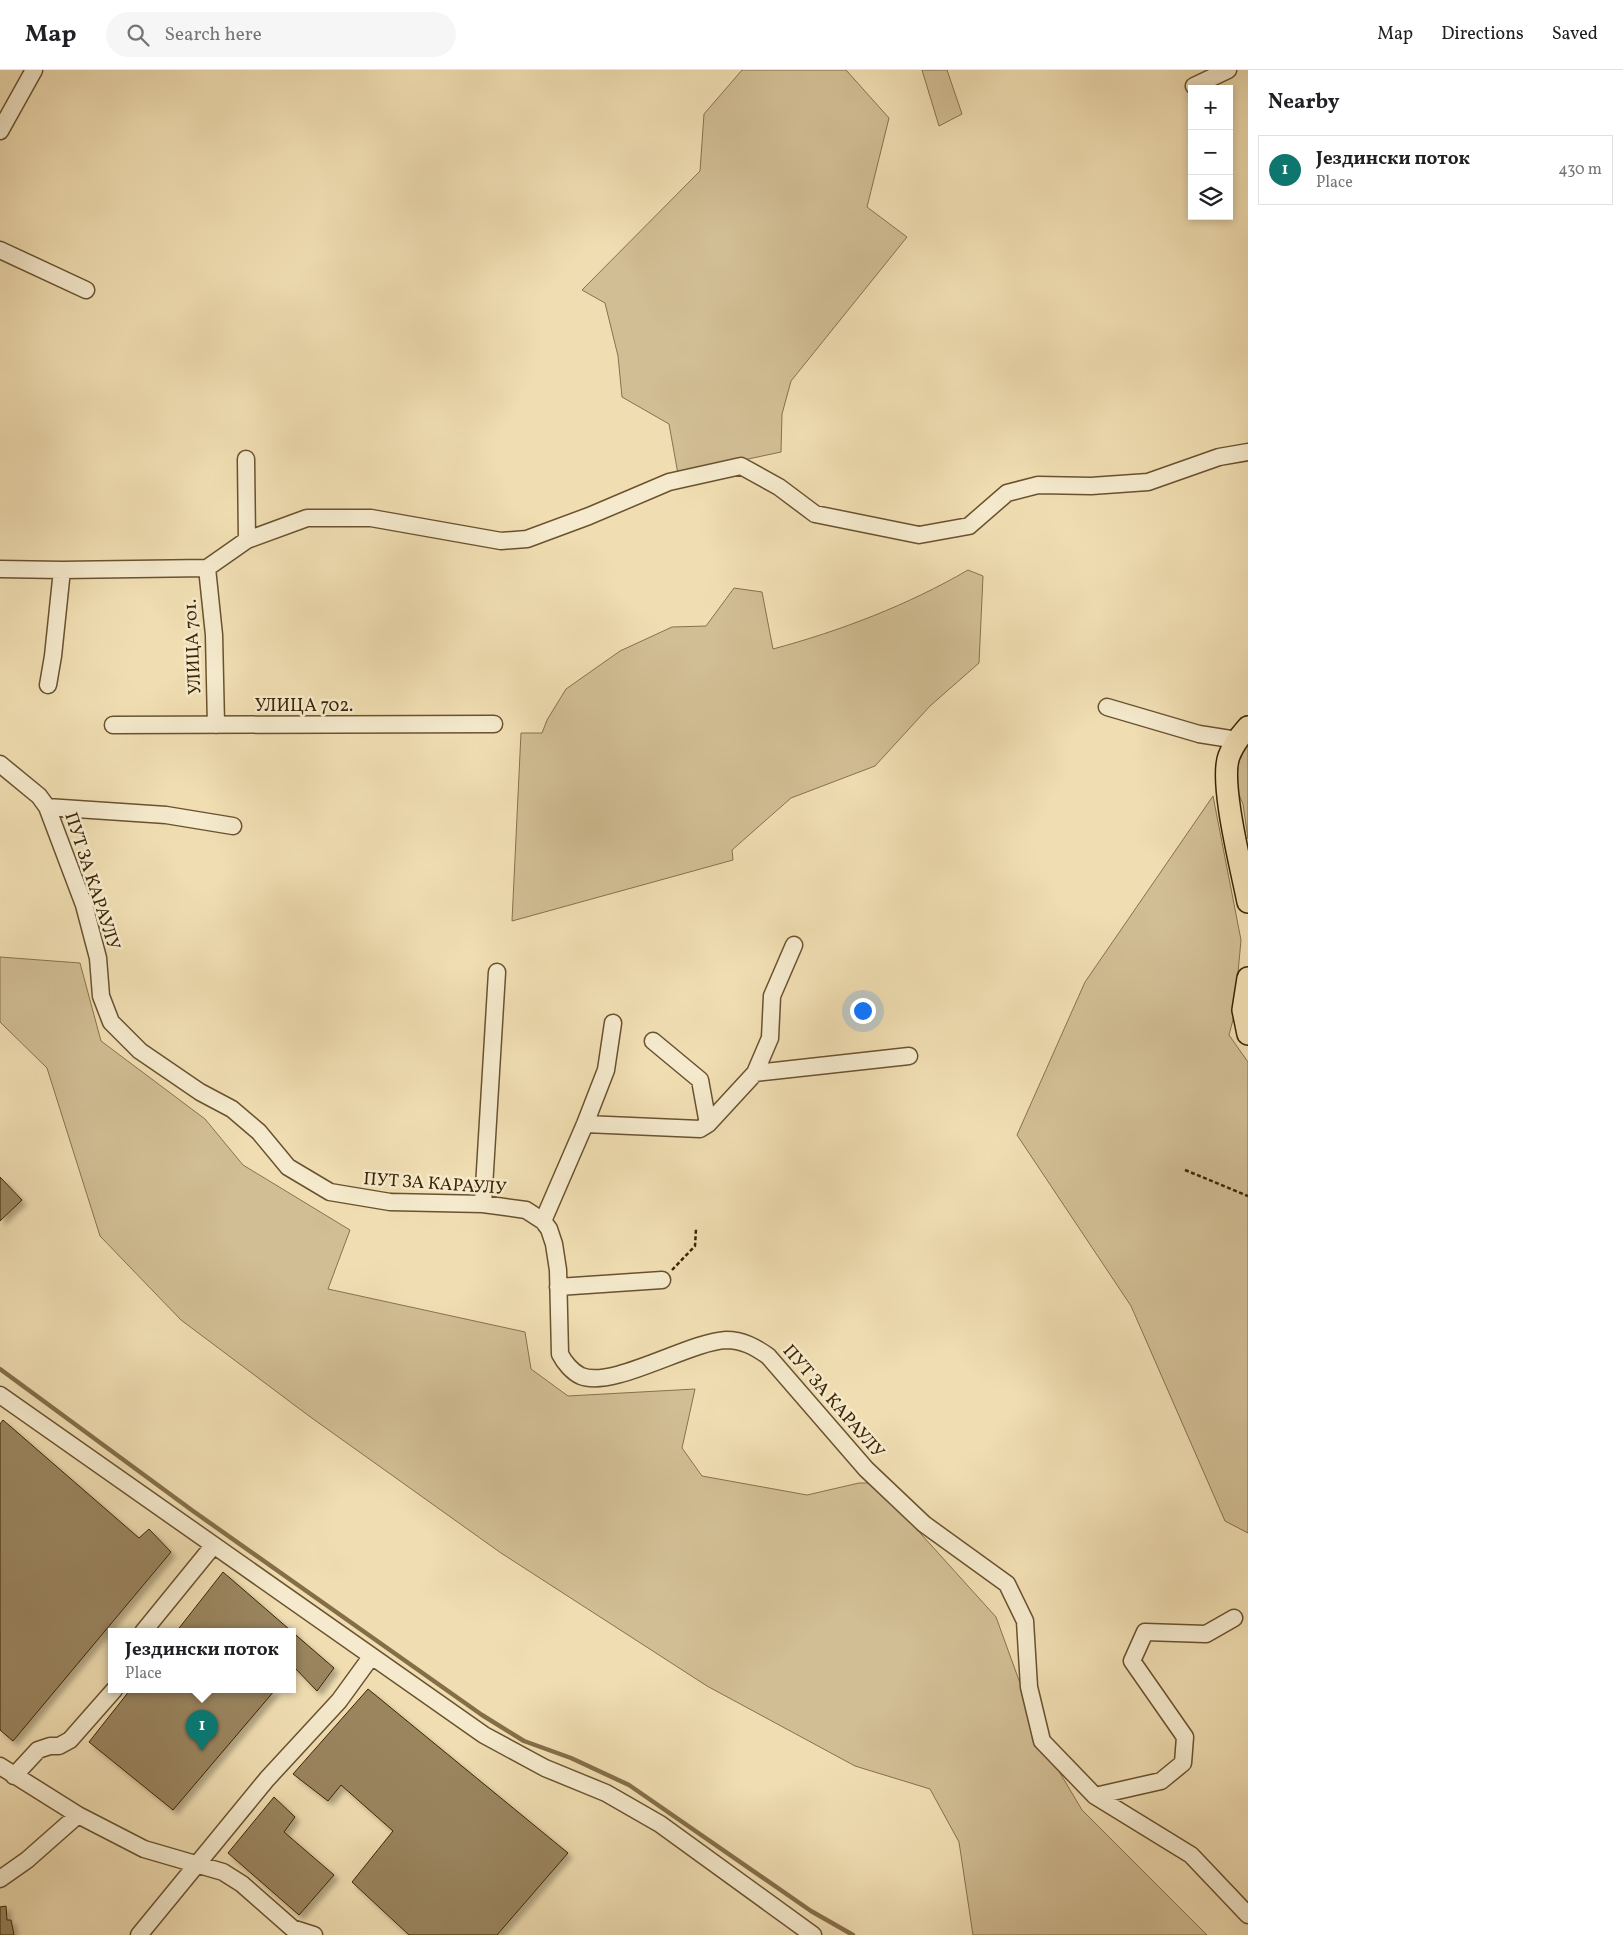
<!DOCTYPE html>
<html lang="en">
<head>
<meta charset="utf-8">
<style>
  body { margin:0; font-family:Vollkorn,serif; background:#f6f6f6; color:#202124 }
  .controls { position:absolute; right:15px; top:15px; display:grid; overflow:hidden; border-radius:0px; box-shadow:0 2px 8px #0003 }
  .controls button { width:45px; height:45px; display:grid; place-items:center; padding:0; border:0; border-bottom:1px solid #e0e0e0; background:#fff; color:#202124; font:25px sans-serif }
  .you { position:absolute; left:862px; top:940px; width:18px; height:18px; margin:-12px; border:4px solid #fff; border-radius:50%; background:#1a73e8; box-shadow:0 0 0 8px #1a73e833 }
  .badge { display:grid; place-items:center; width:32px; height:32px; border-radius:50%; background:#0f766e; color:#fff; font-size:16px; font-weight:700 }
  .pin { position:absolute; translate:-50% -41px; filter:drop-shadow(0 1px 2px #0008) }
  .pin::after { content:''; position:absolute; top:26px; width:18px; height:15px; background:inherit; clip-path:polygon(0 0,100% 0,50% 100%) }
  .popup { position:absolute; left:108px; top:1558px; width:188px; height:65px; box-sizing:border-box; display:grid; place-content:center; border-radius:0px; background:#fff; filter:drop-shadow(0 1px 4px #0005); font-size:16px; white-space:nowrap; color:#757577 }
  .popup b { font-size:19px; color:#202124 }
  .popup::after { content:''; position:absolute; left:50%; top:100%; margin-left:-10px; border:10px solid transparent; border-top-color:#fff }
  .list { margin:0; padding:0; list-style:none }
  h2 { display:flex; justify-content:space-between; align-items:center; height:65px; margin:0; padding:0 20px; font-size:21px }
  h2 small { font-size:16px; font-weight:400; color:#757577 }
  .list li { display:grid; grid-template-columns:32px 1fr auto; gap:15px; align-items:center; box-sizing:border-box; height:70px; margin:0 10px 10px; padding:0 10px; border:1px solid #e0e0e0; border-radius:0px }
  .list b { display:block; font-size:19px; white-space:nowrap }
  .list p { margin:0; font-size:16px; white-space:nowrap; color:#757577 }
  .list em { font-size:16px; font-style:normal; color:#757577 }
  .icon { flex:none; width:28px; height:28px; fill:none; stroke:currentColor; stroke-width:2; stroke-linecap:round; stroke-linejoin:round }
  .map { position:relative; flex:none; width:1248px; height:1865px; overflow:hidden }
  header { display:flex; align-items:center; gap:30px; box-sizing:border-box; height:70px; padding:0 25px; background:#fff; border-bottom:1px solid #e0e0e0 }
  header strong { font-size:24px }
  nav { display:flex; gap:28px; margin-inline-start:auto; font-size:18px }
  .search { width:350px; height:45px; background:#f6f6f6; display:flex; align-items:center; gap:12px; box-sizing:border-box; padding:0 18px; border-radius:28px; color:#757577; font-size:19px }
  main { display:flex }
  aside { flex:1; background:#fff }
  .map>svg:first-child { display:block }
  .green { fill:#d2be94; stroke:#88714c }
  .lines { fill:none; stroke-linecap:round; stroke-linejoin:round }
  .stream { stroke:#846e48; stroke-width:4.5 }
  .building { fill:#9a855e; stroke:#3d2403; filter:url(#shadow) }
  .minor-casing { stroke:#6a522f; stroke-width:19 }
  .major-casing { stroke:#3d2403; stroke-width:24 }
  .path { stroke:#3d2403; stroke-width:2.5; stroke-dasharray:4 2.5; stroke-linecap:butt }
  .minor { stroke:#f5eacd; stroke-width:16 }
  .major { stroke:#f0deb2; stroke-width:21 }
  .labels { text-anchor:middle; stroke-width:5; stroke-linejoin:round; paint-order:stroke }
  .street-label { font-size:18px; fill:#3d2403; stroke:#f5eacd }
</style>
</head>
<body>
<header>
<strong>Map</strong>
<div class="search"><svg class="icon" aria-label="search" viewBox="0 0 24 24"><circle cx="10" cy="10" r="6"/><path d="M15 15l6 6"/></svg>Search here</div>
<nav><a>Map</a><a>Directions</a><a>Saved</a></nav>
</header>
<main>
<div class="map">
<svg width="1248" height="1865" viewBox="0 0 1248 1865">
  <defs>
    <filter id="shadow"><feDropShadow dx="4.5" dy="4.5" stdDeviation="2.5" flood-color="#0004"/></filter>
  </defs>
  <rect width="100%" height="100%" fill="#f0deb2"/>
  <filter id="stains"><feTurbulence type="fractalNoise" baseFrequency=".004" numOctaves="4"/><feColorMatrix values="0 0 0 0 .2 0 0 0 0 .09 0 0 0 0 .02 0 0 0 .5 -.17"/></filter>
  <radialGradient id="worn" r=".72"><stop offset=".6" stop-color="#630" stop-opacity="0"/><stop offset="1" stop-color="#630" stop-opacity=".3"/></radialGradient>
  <path class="green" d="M742,0h104l43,48 -22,89 40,30 -116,144 -9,33 -1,38 -103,22 -9,-50 -47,-27 -4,-41 -13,-53 -23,-13 118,-119 4,-57z
    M922,0h25l15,44 -23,12z
    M968,500l15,6 -4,87 -49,43 -55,60 -84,32 -59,52 1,10 -221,61 9,-188h21l5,-13 19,-31 54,-38 52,-24 34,-1 28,-38 28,4 11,57c67,-18 135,-44 195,-79z
    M1248,661v108l-5,-35 -18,-42z
    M1213,726l28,144 -7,76 -5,19 19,27v471l-23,-12 -94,-215 -114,-171 68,-153z
    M0,887l80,6 21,78 104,78 38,46 107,65 -22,59 197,43 6,37 37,27 127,-7 -13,59 20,28 105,19 52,-12h16l121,134 45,124 41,69 125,125h-234l-14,-93 -29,-53 -75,-23 -148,-80 -206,-133 -192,-137 -128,-96 -81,-84 -53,-168 -47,-46z"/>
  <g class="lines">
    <path class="stream" d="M0,1299l193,142 289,204 42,26 47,17 58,27 182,126 42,24"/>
  </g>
  <path class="building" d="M0,1107l22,23 -22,21z
    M3,1350l136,118 10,-9 22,23 -158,189 -13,-11v-306z
    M223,1502l111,96 -17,23 -23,-24 -2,3v-38h-116z
    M368,1619l200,164 -71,82h-88l-57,-53 41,-51 -52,-46 -13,16 -35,-27z
    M130,1620h145l-102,120 -84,-68z
    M274,1727l21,20 -11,15 50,43 -35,40 -71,-62z
    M6,1836l1,14h4l3,15h-14v-28z"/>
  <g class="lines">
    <g class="minor-casing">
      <path id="minor" d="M1194,16l34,-16
        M0,61l34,-61
        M0,180l86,40
        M246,389l1,81
        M207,498l7,67 2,90
        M0,499l62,1 145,-2 40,-28 60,-22h64l130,23 26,-2 62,-23 80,-34 72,-16 38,21 36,27 104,21 50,-9 38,-33 31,-8 53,1 57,-4 71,-25 29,-5
        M48,615l5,-29 9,-86
        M1107,637l92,27 38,6
        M113,655l381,-1
        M0,694l39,32 8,11 37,98 14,53 3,38 10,26 29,29 60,41 32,17 27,23 29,35 42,25 60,10 93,2 43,6 17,11 6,8 5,15 4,26 2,84c4,8 12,18 21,22 32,13 107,-34 145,-36 17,0 29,7 42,16l98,113 58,55 83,60 18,37 4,66 13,54 53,55 96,59 57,60
        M47,737l119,8 67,11
        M653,971l47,39 8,44
        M755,1003l154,-17
        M585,1054l115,5 8,-5 47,-51 15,-35 2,-42 22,-51
        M483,1134l14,-232
        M543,1151l42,-97 21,-54 7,-47
        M558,1217l104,-7
        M0,1325l484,340 61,33 61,25 54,31 153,111
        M143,1562l70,-86
        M0,1696l78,49 66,34 79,23 19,12 50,44 22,7
        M14,1706l24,-26 12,-4h9l11,-6 44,-50
        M1095,1726l66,-15 22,-18 2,-26 -53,-76 13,-29 61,2 28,-16
        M0,1809l27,-19 51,-45
        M139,1865l128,-156 72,-78 32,-44"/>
    </g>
    <g class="major-casing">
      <path id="major" d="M1248,657c-8,9 -15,18 -19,29 -10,26 13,115 19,146
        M1248,908l-5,32 5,24"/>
    </g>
    <path class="path" d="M1185,1100l63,26
      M672,1200l23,-24 1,-17"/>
    <use href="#minor" class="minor"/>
    <use href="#major" class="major"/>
  </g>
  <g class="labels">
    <g class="street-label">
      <text transform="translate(192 577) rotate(-93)" y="6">УЛИЦА 701.</text>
      <text x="304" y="641">УЛИЦА 702.</text>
      <text transform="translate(93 811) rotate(72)" y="6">ПУТ ЗА КАРАУЛУ</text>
      <text transform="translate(435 1113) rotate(4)" y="6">ПУТ ЗА КАРАУЛУ</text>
      <text transform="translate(834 1331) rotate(49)" y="6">ПУТ ЗА КАРАУЛУ</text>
    </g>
  </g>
  <rect width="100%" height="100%" filter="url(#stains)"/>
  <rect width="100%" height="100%" fill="url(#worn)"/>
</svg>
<div class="controls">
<button>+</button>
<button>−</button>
<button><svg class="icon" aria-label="layers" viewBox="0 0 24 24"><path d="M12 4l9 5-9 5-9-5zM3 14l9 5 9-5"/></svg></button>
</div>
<div class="you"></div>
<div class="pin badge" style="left:202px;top:1681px">1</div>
<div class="popup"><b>Јездински поток</b>Place</div>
</div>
<aside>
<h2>Nearby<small></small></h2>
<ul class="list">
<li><span class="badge">1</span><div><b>Јездински поток</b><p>Place</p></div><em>430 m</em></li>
</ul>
</aside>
</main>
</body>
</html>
